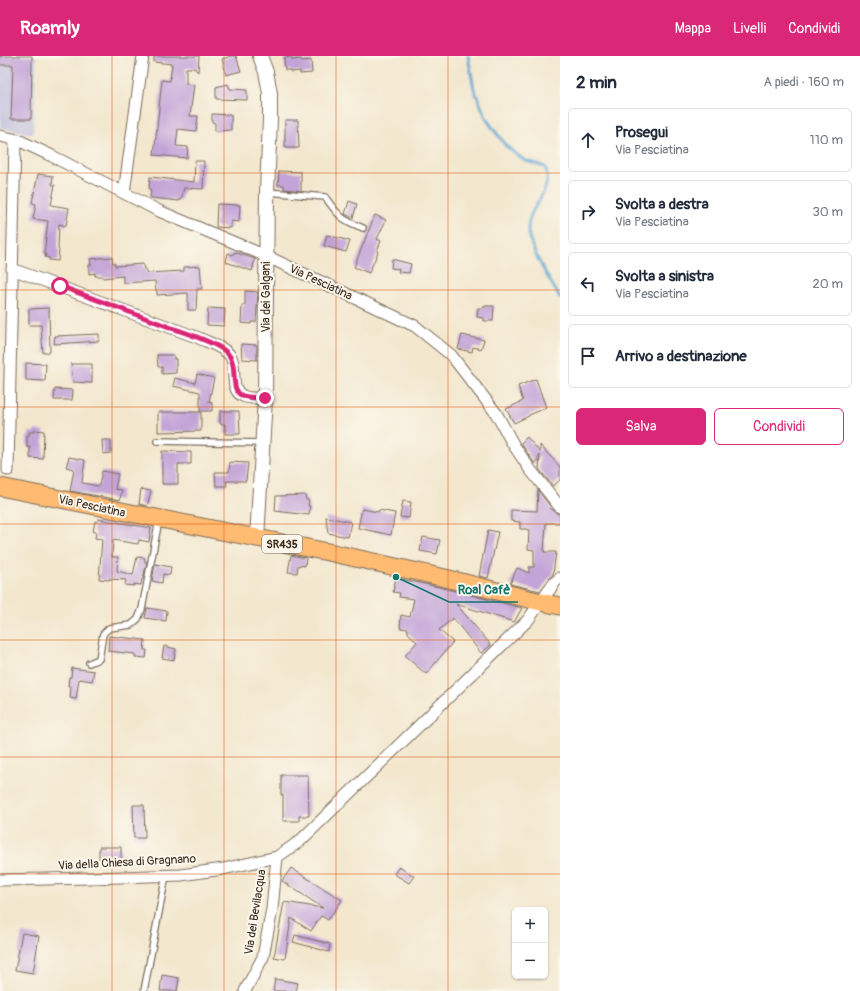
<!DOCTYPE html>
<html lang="it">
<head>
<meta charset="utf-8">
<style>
  body { margin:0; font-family:Pangolin,sans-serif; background:#f2f2f3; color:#1f2937 }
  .controls { position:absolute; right:12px; bottom:12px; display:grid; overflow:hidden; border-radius:6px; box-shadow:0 1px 3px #0004 }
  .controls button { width:36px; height:36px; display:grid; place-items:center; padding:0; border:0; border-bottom:1px solid #e0e1e3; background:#fff; color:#1f2937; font:20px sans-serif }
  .stop { position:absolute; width:12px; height:12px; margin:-9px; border:3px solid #db2777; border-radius:50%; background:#fff }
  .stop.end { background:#db2777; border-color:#fff; box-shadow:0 1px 4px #0008 }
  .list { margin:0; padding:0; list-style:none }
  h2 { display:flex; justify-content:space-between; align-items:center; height:52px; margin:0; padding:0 16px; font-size:17px }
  h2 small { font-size:13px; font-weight:400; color:#747a83 }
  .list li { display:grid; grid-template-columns:26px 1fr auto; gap:12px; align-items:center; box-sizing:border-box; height:64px; margin:0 8px 8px; padding:0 8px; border:1px solid #e0e1e3; border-radius:6px }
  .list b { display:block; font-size:15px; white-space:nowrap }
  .list p { margin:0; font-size:13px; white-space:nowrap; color:#747a83 }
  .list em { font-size:13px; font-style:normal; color:#747a83 }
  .actions { display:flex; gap:8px; padding:12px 16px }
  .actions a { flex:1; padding:9px 0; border:1px solid #db2777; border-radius:6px; text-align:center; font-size:14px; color:#db2777 }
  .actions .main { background:#db2777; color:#fff }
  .icon { flex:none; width:22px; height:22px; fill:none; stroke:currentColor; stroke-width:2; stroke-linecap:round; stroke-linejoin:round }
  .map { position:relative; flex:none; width:560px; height:935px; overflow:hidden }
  header { display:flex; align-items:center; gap:24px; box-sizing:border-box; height:56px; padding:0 20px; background:#db2777; color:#fff }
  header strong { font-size:19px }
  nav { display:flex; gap:22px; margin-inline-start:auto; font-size:14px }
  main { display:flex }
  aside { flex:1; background:#fff }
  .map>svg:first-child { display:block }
  .industrial { fill:#c2c1dc }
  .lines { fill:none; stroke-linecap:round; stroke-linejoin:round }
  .stream { stroke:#5ba5d2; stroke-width:3 }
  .building { fill:#c3a4d8 }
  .service-casing { stroke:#7b6c5c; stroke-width:8 }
  .minor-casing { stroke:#7b6c5c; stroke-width:13 }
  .tertiary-casing { stroke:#7b6c5c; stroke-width:16 }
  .primary-casing { stroke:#7b6c5c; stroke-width:19 }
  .service { stroke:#fff; stroke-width:5.5 }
  .minor { stroke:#fff; stroke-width:11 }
  .tertiary { stroke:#fff; stroke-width:14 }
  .primary { stroke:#ffbb71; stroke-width:17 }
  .route { stroke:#db2777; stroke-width:5 }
  .grid { fill:none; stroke:#df570d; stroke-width:1; stroke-opacity:0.55 }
  .labels { text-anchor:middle; stroke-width:4; stroke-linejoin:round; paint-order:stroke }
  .shield { fill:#fbf7ec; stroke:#75685c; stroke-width:1 }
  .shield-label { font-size:11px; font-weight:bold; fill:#3b2a1e }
  .street-label { font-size:12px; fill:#3b2a1e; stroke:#fbf7ec }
  .leader { fill:none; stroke:#0f766e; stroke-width:1.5 }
  .callout-dot { fill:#0f766e; stroke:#fbf7ec; stroke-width:1.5 }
  .callout-label { font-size:13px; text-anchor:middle; font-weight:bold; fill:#0f766e; stroke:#fbf7ec; stroke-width:4; stroke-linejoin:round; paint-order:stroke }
</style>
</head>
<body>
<header>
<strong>Roamly</strong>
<nav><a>Mappa</a><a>Livelli</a><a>Condividi</a></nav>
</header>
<main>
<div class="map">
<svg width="560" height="935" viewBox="0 0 560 935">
  <rect width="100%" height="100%" fill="#fbf7ec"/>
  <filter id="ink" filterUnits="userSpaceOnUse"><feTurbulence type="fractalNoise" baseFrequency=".025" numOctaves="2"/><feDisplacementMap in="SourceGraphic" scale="8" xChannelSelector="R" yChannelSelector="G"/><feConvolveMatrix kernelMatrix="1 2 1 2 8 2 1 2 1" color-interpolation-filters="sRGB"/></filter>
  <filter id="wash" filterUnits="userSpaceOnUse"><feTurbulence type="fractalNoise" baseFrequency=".012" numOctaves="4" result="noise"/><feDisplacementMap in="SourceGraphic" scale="16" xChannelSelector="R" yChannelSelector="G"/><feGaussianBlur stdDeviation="0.9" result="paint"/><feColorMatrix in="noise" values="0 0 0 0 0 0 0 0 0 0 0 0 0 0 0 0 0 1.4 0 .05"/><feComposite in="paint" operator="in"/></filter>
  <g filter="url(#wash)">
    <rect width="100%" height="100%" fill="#f3e7ce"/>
    <path class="industrial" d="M0,0h36l-3,78 -33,-6z"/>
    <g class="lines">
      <path class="stream" d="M468,0l6,33 13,31 19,26 18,14 21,7c10,24 -17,39 -17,61 0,19 22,52 32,70"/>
    </g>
    <g id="blocks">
      <path class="building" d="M0,0h32l-1,63h-20l2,-54h-13z
        M154,0h45l-1,16 -4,-4h-8v16l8,1 -4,31h8l-2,15 -18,-2 -2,17 12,1 -1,11 -33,-3 8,-75 8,1 2,-17 -18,-2z
        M231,0h5l5,15 -15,4 -4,-16z
        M292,1v3l9,-1 1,2 9,-1 1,13 -12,1v-3l-9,1 -1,-2h-5l-1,-12z
        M228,28l2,5 17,1v10l-31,-1v-12z
        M212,58l19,1v15l-16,1v-8l-3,-1z
        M285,64h13l1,28h-14z
        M195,105h9l-1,28 -19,-1 -3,12h-2v1l-27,-3 -2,-1 1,-7 -2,-1 1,-12 44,5z
        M279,115l22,1v19l-17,-2v-4h-6z
        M38,118l15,2 -1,9h3l-4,20 18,3 -3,18 -7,-2 -1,25 1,1 -1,11 -9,-1 1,-2 -5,-1 1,-3h-2l4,-33 -15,-2 3,-15 -4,-1z
        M349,145l8,3 -4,14 -8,-4z
        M217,148l23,1 -1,17 -8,-1v7l-15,-1z
        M375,159l11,5 -9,19 4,2 -4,10 1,1 -9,21 -15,-6z
        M327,179l23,6 -4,11 -22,-6z
        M234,196l21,7 -3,12 -26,-9 2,-9 5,2z
        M112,201l1,6h2v3l28,-2 1,5h2v4l38,-2v-4l16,-1 2,23h-5l-1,21h-8v-17l-31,2v-4h-1l-1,-10 -32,2v-7l-20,2 -1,-2h-7v-3l-6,1v-9h2l-1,-6z
        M392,203l19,5 -2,9 -11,-1 1,-3 -8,-1z
        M245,235l13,1 -2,30h-5v2l-10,-1 1,-18h3z
        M484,250h10l-1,15h-9v-3l-7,-1 1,-9h6z
        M49,252l1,44 -7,1 -2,-28h-12v-16z
        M208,252l17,1 -1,17 -17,-1z
        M99,278v7l-45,3 1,-8z
        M462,279l22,5 -3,9 -8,-2 -1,5 -14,-3z
        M241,288l16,1v15l-15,-1z
        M157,299h17v4h2v14l-14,1v-7h-4z
        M26,307l20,1 -1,17 -19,-1z
        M71,308h21v19l-19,-1z
        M197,318l17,4 -5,24 3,1v8h-12v-19l-27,-6 2,-8 20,5z
        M536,323l10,29 -17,7v1l-15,7 -8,-14 17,-8 -5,-15z
        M55,333l18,1 -1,10h-18z
        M220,355h19l1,23h-15v-10h-5z
        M158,356h43v19l-43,1z
        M34,374l10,1 -1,28 -13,-1v-11h-3v-11l2,1v-5h5z
        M527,381l13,15v-7l20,22v13l-7,6 -14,-17 1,-14 -5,9 -14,-21z
        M102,384h9v13l-8,1z
        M162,395l29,1v12h-13v20h-16z
        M69,401l16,3 -3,23 17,3 3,-15 16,3 -3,15 7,1 -2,10 -50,-9 4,-22 -8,-2z
        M230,406l18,1 -2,18h-20l1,5h-11l-1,-14h14z
        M141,433l10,2 -4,15 -8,-2z
        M538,434l12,16 -1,1 9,7 2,1v8h-14l-2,29h12l-3,22 -13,17 -30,-7 7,-16 12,5v-6h5v-17l-6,-1 1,-19h-2v-1h-7v-7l-9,-1v-11l26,1z
        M305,439l1,5h3l-1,6h2l-1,9 -34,-4 1,-15z
        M403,445l8,1 -2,16 -9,-1z
        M362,453l16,3 1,-2 16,3 -4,22 -33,-7z
        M326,461l25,5 -3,15 -20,-4z
        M98,463l53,9 -2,14 -10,-2 -1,4 -25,-4 -1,17h6l-1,14 16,4 4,-18 8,1v4h2l-4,17h-1l-1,6 -7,-1v2l-9,-1 1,-5 -17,-1v1l-10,-1 3,-40 -7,-1 1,-6h-3l2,-11 2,1z
        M488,474l10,2 -10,46 -9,-2z
        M423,481l17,3 -3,14 -17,-3z
        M291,499l15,3 -1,8 -7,-1 -1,8 -9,-1z
        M155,508l16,3 -1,8 -7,-1 -1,9 -10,-2z
        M396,522l47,10 79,20 -8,14 -58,-18 35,41 -10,8 -28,-35 -14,12 14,12 -27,32 -21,-18 12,-14 -9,-9v-4l-8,-1 1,-13 9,2 4,-18 -15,-2 1,-4 -7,-1z
        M147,552l20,3 -1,10 -21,-3z
        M109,580l36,4 -1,10h3l-1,8 -11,-1v-3l-27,-3z
        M164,590l12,3 -2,11 -12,-2z
        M72,612l22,3 -2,10 -13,-2 -3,20 -6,-1 1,-12h-3l1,-9h2z
        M281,719h27l1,41h-10v5h-16v-26h-2z
        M133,749h11l1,33h-11z
        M99,791h22v15h-22z
        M399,811l15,9 -5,7 -15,-9z
        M291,812l51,32 -14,20 -7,-4 -10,15 -20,-13 -6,41 -11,-2 10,-55 39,6 -41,-27z
        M22,877l17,3 -6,37 -18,-3z
        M295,879l35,9 -1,8 -36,-10z
        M162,919l17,3 -2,13h-17z
        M275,923l23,4 -2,8h-23z"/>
    </g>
  </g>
  <g filter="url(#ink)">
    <use href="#blocks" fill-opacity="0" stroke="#7b6c5c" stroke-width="1"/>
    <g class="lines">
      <g class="service-casing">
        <path id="service" d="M268,136l57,5c14,19 15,22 38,31
          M157,385l105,2
          M89,607l10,-4 4,-25 6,-6 22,-3 7,-6 4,-10 17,-89
          M144,935l22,-116"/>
      </g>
      <g class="minor-casing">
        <path id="minor" d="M0,80l18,4 34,16 107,55 107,45 149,70 36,29 45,58 17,31 16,24 31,39
          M124,137l19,-137
          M12,213l187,69c10,5 26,9 32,19 6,11 -2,33 12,39 6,3 15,2 22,2
          M8,414l7,-330
          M0,824l90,-2 91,-3 42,-6 54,-12 23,-16 228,-221 27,-38 5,-4
          M245,935l18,-34 9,-48 5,-52"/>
      </g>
      <g class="tertiary-casing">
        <path id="tertiary" d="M257,483l8,-141 2,-206 3,-73v-26l-4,-21 -6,-16"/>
      </g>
      <g class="primary-casing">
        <path id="primary" d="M0,431l333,66 112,25 96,24 19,4"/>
      </g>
      <use href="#service" class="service"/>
      <use href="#minor" class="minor"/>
      <use href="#tertiary" class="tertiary"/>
      <use href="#primary" class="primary"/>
    </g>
  </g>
  <g class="lines" filter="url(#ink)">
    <path class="route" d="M60,230c37,14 74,28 112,42 14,5 42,14 53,23 16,12 2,39 18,45 7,2 15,2 22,2"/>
  </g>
  <path class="grid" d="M112,0v935M224,0v935M336,0v935M448,0v935M0,117h560M0,234h560M0,351h560M0,468h560M0,584h560M0,701h560M0,818h560"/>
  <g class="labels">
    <rect class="shield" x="262" y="479" width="40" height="18" rx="3"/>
    <g class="shield-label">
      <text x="282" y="492">SR435</text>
    </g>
    <g class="street-label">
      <text transform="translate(321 226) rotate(25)" y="4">Via Pesciatina</text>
      <text transform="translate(266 241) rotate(-90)" y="4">Via dei Galgani</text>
      <text transform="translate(92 450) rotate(12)" y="4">Via Pesciatina</text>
      <text transform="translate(127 806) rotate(-3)" y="4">Via della Chiesa di Gragnano</text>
      <text transform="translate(255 856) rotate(-81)" y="4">Via dei Bevilacqua</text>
    </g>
  </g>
  <path class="leader" d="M396 521L449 546H518"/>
  <circle class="callout-dot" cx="396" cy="521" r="4"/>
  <g class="callout-label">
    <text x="484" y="538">Roal Cafè</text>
  </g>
</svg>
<div class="controls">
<button>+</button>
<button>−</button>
</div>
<div class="stop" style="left:60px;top:230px"></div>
<div class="stop end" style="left:265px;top:342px"></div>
</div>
<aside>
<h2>2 min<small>A piedi · 160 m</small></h2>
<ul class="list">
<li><svg class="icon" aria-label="ahead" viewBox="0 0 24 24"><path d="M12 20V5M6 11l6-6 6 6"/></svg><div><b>Prosegui</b><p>Via Pesciatina</p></div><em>110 m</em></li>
<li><svg class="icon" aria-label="right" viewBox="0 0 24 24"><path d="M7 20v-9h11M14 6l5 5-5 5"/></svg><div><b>Svolta a destra</b><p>Via Pesciatina</p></div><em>30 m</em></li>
<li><svg class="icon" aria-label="left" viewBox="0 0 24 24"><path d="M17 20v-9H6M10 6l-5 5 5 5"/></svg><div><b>Svolta a sinistra</b><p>Via Pesciatina</p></div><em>20 m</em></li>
<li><svg class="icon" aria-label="arrive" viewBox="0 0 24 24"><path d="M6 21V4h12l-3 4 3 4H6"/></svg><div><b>Arrivo a destinazione</b></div></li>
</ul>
<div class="actions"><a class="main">Salva</a><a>Condividi</a></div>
</aside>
</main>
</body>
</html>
